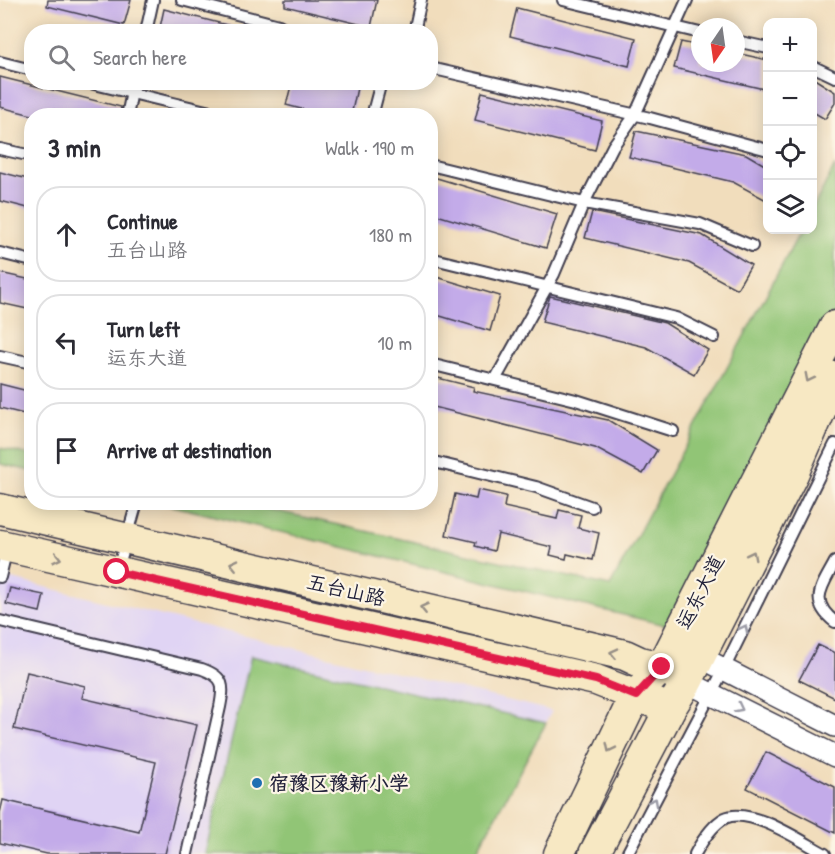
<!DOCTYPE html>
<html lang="en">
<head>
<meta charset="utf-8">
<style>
  body { margin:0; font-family:"Patrick Hand","LXGW WenKai TC",sans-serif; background:#f2f2f3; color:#2b2b33 }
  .controls { position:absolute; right:18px; top:18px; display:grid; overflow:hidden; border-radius:12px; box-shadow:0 3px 15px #0003 }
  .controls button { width:54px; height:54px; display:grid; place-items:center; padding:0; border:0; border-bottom:2px solid #e1e1e2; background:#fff; color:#2b2b33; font:30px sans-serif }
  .compass { position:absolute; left:691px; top:18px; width:54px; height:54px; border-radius:50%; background:#fff; box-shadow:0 3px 15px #0003; rotate:193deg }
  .stop { position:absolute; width:18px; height:18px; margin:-14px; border:4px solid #e11d48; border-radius:50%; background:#fff }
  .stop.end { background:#e11d48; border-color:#fff; box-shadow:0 2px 6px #0008 }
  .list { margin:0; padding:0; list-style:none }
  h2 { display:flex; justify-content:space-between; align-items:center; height:78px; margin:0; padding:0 24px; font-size:26px }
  h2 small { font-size:20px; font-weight:400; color:#7c7c81 }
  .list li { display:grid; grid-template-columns:39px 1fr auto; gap:18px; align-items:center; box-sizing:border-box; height:96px; margin:0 12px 12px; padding:0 12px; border:2px solid #e1e1e2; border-radius:24px }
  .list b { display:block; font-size:22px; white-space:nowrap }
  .list p { margin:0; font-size:20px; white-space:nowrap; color:#7c7c81 }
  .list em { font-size:20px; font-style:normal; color:#7c7c81 }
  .icon { flex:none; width:33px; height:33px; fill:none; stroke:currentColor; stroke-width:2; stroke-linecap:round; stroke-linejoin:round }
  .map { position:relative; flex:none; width:835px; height:854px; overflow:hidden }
  .search { position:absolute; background:#fff; box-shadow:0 3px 15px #0003; left:24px; top:24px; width:414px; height:66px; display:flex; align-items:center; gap:15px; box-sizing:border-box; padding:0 21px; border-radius:24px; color:#7c7c81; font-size:22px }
  .panel { position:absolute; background:#fff; box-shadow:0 3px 15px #0003; left:24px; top:108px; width:414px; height:402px; border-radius:24px }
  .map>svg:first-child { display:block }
  .built { fill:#e0d4f4 }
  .green { fill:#91c576; stroke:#5a7458; stroke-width:1.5 }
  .building { fill:#c3abe9 }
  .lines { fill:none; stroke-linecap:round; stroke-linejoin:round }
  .lane-casing { stroke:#413e4e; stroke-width:14 }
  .street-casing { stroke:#413e4e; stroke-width:24 }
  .secondary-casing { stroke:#413e4e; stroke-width:33 }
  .lane { stroke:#fff; stroke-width:10 }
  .street { stroke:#fff; stroke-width:21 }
  .secondary { stroke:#f7e8c3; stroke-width:30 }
  .oneway { stroke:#978f86 }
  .oneway2 { stroke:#9c9ca7 }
  .route { stroke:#e11d48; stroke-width:8 }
  .poi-dot { fill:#1f6fb2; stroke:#fcf5e5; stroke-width:2 }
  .labels { text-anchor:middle; stroke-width:4.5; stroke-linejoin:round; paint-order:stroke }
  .street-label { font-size:20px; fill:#22223b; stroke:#fcf5e5 }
  .poi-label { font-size:20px; font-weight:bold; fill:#22223b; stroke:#fcf5e5; text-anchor:start }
</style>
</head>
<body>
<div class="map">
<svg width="835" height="854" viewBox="0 0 835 854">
  <rect width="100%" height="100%" fill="#fcf5e5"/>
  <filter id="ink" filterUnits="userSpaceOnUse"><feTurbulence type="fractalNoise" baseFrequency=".0167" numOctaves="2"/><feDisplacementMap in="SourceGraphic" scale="12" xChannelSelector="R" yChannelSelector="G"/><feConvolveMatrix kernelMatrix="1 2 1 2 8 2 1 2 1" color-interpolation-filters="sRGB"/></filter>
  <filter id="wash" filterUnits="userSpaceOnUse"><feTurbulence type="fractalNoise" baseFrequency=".008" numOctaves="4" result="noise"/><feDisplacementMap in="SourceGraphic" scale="24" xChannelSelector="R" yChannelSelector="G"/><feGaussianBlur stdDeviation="1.35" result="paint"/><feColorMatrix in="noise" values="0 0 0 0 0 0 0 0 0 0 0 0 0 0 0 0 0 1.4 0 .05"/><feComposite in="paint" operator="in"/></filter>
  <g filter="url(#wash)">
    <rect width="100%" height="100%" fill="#f1ddbc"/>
    <path class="built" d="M0,576l552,135 -77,143h-475z"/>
    <path class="green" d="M835,165v168l-154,296 -520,-126h80l369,83 191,-356h11l1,-22z
      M0,448l31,7v16l-31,-7z
      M251,656l295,67 -71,131h-270z"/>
    <g id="blocks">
      <path class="building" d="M48,0h83l-7,25 -77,-19z
        M285,0h92l-6,27 -86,-21z
        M517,8l119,30 -7,28 -119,-30z
        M164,9l67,17v6h-72z
        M681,42l19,4v17h36v-10l32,7v30l-94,-22z
        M0,77l121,30 -1,9h-84l-36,-9z
        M813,78l22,14v11l-10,16 -12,-7z
        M292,82h41l24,6 -6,28h-23l-42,-11z
        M482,92l120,29 -7,29 -120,-30z
        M636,131l110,23 22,13v34l-35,-19 -104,-25z
        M0,172l32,8v29l-32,-8z
        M430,176l127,38 -11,34 -116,-35z
        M592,212l110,23 49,30 -14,24 -48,-26 -104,-25z
        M0,273l32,7v30l-32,-7z
        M430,275l70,21 -10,35 -60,-18z
        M550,296l115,27 43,27 -14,24 -48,-27 -104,-25z
        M430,376l44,11 -1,4 135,29 49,30 -14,24 -48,-26 -165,-42z
        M0,384l32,8v24l-32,-8z
        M478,490l28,6 -2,11 53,12 2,-9 22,5 -3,13 21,5 -6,27 -26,-6 -1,5 -16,-4 2,-8 -54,-13 -4,17 -19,-5 1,-4 -30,-7 9,-41 21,5z
        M10,588l34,7 -4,17 -34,-8z
        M818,645l17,8v45l-36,-18z
        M27,672l58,14 -3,12 115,27 -32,129h-118l-47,-11v-30l3,-13 136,32 17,-70 -142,-33z
        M766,752l69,35v46l-88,-45z"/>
    </g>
  </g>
  <g filter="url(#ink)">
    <use href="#blocks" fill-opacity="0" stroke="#413e4e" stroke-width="1.5"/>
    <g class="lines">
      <g class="lane-casing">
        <path id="lane" d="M182,0l97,25 12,7
          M563,0l137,33
          M146,32l7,-32
          M414,32l7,-32
          M736,41l32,7
          M0,62l32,8
          M812,66l23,11
          M430,68l220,50 118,32
          M86,82l141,34
          M127,116l7,-34
          M372,116l9,-34
          M0,149l32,7
          M430,165l154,38 116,21 52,22
          M0,253l32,8
          M430,258l246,60 38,19
          M0,356l32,7
          M430,364l146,36 97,31
          M495,380l59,-106 30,-71 29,-57 22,-31 52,-115
          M430,461l106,26 56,20
          M835,562c-13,25 -27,39 0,60
          M118,569l19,-67
          M0,577l7,-29
          M0,621l202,48c23,8 22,17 18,38l-33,147
          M627,854l97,-185 111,-225
          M695,854c7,-13 17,-29 30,-36 25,-12 78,24 100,36"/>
      </g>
      <g class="street-casing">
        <path id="street" d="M700,657l135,69
          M687,682l148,74"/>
      </g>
      <g class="secondary-casing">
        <path id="secondary" d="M0,509l625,146 15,7 22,5 25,15
          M0,545l596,135 74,29
          M559,854l76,-158 27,-29 173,-341
          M594,854l76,-145 17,-27 106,-208 42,-97"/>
      </g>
      <use href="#lane" class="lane"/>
      <use href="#street" class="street"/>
      <use href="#secondary" class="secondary"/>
    </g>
    <defs><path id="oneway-chevron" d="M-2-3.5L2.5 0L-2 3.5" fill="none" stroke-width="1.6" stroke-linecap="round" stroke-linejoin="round" transform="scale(1.5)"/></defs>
    <g class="oneway">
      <use href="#oneway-chevron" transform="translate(809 378) rotate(117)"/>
      <use href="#oneway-chevron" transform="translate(752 555) rotate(-63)"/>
      <use href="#oneway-chevron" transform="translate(57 558) rotate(13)"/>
      <use href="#oneway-chevron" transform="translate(234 564) rotate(-167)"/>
      <use href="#oneway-chevron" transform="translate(424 608) rotate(-167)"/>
      <use href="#oneway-chevron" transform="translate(614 653) rotate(-167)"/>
      <use href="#oneway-chevron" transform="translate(610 748) rotate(116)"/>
    </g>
    <g class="oneway2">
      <use href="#oneway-chevron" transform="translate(744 629) rotate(-64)"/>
      <use href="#oneway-chevron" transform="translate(739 708) rotate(27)"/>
      <use href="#oneway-chevron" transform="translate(654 802) rotate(-62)"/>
    </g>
  </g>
  <g class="lines" filter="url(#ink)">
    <path class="route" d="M117,572l479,108 40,16 26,-29"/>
  </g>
  <circle class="poi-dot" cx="257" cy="783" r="6"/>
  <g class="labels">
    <g class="street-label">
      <text transform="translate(346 590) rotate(13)" y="7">五台山路</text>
      <text transform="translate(700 592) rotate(-63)" y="7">运东大道</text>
    </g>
    <g class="poi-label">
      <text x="269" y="790">宿豫区豫新小学</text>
    </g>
  </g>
</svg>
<div class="controls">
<button>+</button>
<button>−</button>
<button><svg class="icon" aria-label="locate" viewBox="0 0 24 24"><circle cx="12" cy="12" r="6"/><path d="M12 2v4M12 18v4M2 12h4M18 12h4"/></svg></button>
<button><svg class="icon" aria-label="layers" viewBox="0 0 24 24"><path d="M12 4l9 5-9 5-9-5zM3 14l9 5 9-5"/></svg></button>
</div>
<svg class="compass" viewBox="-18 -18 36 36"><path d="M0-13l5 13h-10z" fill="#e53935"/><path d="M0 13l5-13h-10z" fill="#7c7c81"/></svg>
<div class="stop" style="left:117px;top:572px"></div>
<div class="stop end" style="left:662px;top:667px"></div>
<div class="search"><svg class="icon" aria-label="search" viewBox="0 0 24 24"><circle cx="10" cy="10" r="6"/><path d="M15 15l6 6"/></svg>Search here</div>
<section class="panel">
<h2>3 min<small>Walk · 190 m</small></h2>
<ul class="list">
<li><svg class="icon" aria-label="ahead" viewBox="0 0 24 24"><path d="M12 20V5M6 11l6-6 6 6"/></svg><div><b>Continue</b><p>五台山路</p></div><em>180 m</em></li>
<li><svg class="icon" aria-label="left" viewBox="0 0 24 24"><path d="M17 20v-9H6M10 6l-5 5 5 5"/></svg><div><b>Turn left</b><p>运东大道</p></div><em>10 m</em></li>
<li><svg class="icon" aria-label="arrive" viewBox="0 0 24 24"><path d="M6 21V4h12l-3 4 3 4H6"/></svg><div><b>Arrive at destination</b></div></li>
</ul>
</section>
</div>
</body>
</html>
